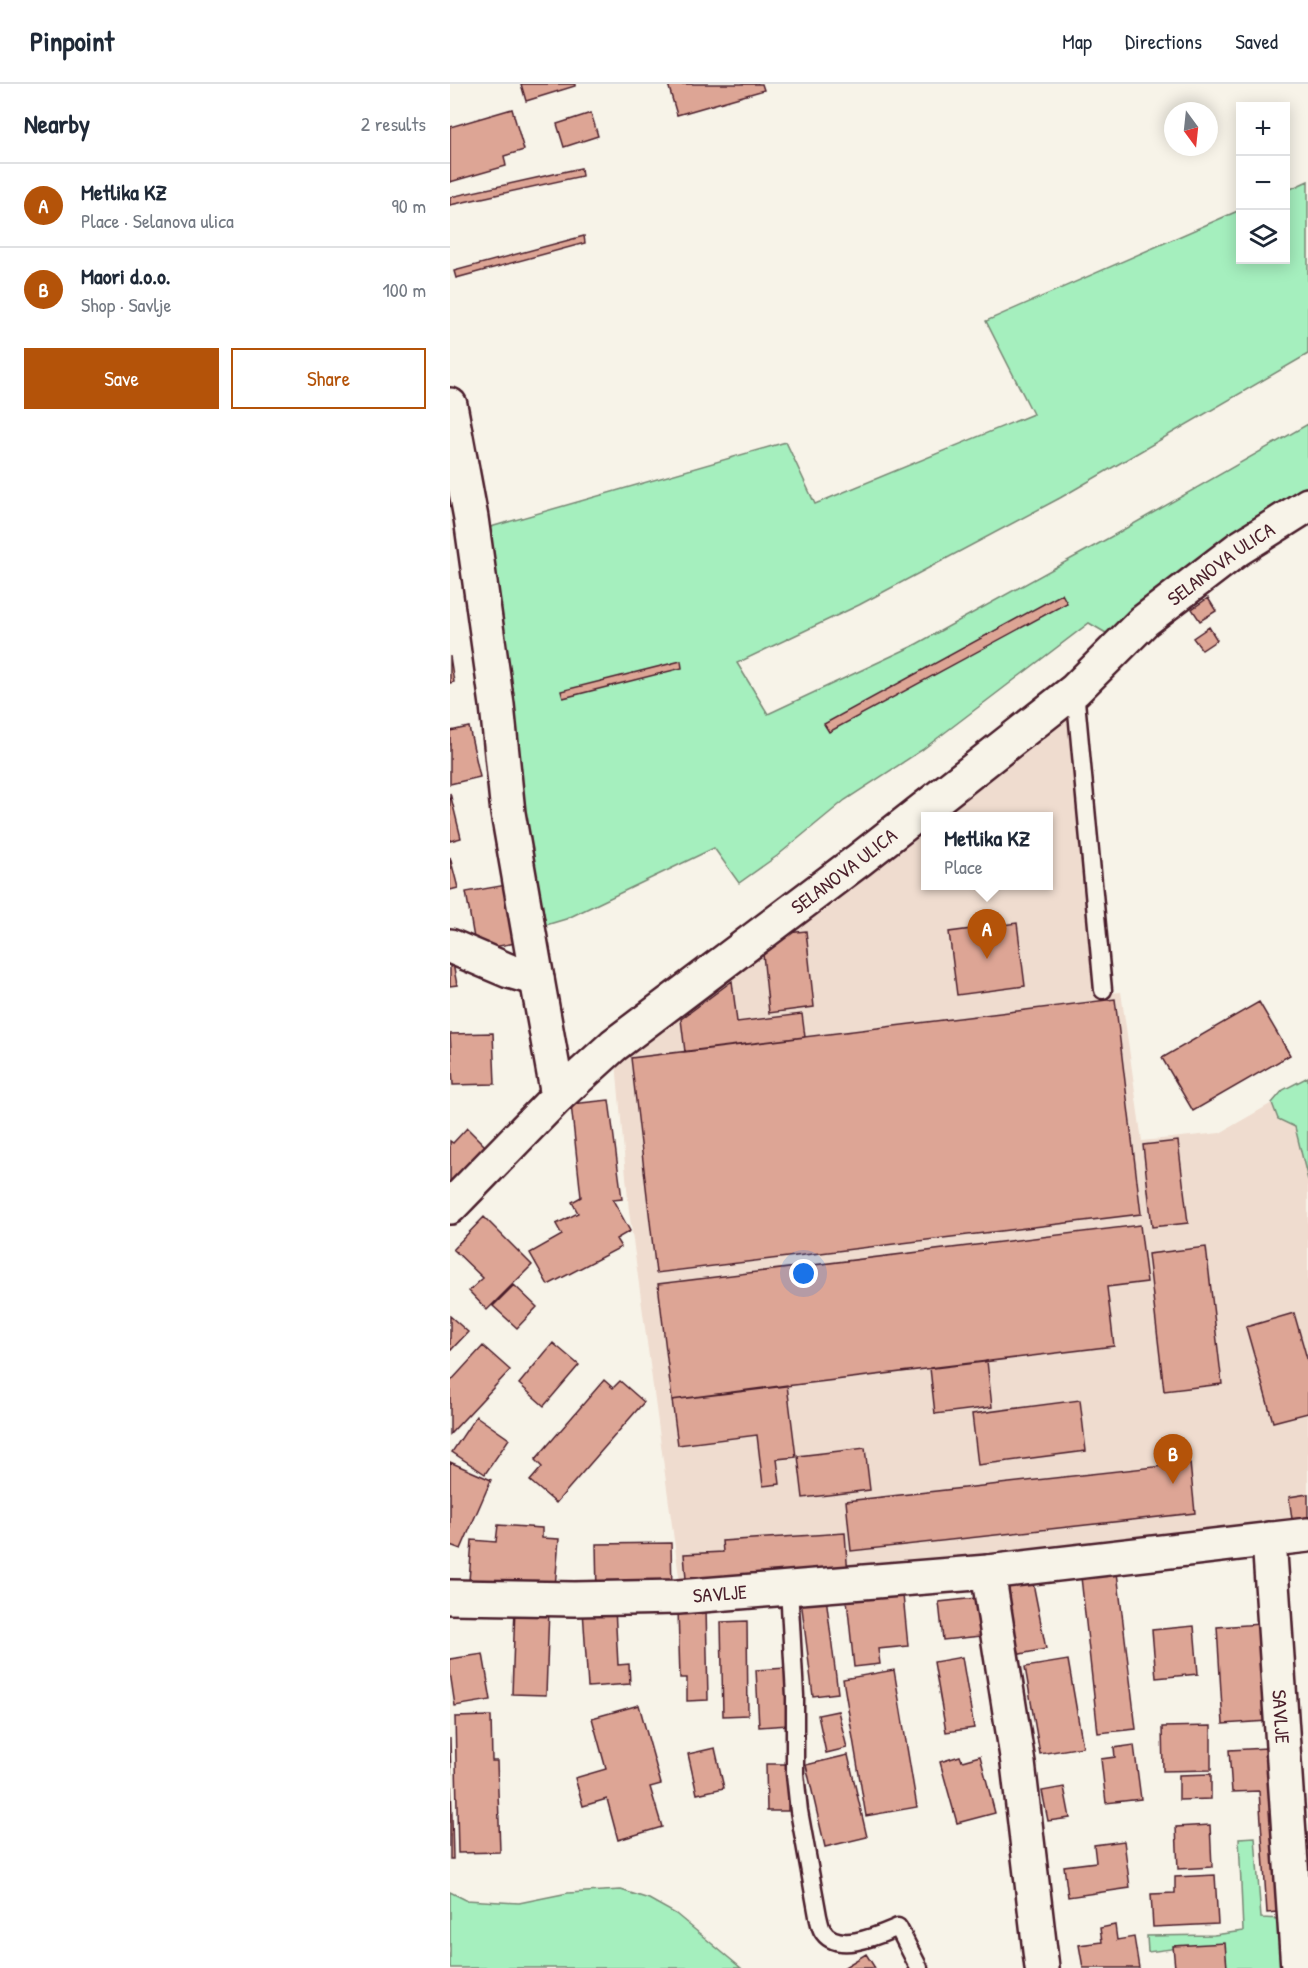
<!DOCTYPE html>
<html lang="en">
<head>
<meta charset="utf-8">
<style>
  body { margin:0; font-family:"Patrick Hand",sans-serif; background:#f6f6f7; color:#1f2937 }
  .controls { position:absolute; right:18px; top:18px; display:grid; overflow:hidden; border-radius:0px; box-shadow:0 3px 15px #0003 }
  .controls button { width:54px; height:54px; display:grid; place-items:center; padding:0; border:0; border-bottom:2px solid #e0e1e3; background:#fff; color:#1f2937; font:30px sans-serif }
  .compass { position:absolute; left:714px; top:18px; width:54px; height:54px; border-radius:50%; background:#fff; box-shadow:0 3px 15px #0003; rotate:165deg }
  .you { position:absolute; left:354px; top:1190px; width:21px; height:21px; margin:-15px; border:4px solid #fff; border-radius:50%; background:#1a73e8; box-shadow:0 0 0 9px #1a73e833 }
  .badge { display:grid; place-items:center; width:39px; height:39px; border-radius:50%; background:#b45309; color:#fff; font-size:20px; font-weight:700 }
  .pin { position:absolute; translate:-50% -50px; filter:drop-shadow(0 2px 3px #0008) }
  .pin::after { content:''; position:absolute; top:32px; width:21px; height:18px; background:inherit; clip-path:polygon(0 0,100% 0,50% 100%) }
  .popup { position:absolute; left:471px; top:728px; width:132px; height:78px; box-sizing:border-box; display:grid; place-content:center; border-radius:0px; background:#fff; filter:drop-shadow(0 2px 4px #0005); font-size:20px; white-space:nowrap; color:#747a83 }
  .popup b { font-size:22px; color:#1f2937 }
  .popup::after { content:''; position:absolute; left:50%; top:100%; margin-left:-12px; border:12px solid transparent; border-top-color:#fff }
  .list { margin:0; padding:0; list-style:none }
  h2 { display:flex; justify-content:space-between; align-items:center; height:78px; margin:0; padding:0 24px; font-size:26px }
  h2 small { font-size:20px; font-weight:400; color:#747a83 }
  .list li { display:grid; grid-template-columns:39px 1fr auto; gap:18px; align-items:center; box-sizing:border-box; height:84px; padding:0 24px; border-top:2px solid #e0e1e3 }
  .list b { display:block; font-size:22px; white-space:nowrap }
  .list p { margin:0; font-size:20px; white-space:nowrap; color:#747a83 }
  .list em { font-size:20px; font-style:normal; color:#747a83 }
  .actions { display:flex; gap:12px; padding:18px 24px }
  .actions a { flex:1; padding:14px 0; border:2px solid #b45309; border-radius:0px; text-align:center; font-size:21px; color:#b45309 }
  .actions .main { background:#b45309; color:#fff }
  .icon { flex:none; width:33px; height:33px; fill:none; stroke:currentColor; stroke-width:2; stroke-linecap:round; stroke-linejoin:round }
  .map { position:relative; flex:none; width:858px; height:1884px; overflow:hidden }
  header { display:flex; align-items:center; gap:36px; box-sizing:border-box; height:84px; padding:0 30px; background:#fff; border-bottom:2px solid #e0e1e3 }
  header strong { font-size:28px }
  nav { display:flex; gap:33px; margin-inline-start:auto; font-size:21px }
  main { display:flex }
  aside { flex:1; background:#fff }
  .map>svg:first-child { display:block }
  .built { fill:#efdccf }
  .green { fill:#a5efbe; stroke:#788774; stroke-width:1.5 }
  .building { fill:#dda595; stroke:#4a1f2b; stroke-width:1.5 }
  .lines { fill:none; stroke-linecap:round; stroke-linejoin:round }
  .service-casing { stroke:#4a1f2b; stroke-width:21 }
  .minor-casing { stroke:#4a1f2b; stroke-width:38 }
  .tertiary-casing { stroke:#4a1f2b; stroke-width:38 }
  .service { stroke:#f7f3e8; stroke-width:16 }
  .minor { stroke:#f7f3e8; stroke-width:33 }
  .tertiary { stroke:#f7f3e8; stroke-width:33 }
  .labels { text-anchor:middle; stroke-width:5; stroke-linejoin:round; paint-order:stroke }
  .street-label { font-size:20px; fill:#4a1f2b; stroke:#f7f3e8 }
</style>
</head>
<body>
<header>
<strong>Pinpoint</strong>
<nav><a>Map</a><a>Directions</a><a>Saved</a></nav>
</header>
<main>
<aside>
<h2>Nearby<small>2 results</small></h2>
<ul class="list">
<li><span class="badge">A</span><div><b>Metlika KZ</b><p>Place · Selanova ulica</p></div><em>90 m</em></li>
<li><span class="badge">B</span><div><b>Maori d.o.o.</b><p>Shop · Savlje</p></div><em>100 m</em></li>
</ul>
<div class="actions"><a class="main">Save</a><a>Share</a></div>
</aside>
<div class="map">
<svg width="858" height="1884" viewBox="0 0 858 1884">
  <rect width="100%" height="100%" fill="#f7f3e8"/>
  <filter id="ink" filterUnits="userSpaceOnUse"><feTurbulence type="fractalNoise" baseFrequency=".0167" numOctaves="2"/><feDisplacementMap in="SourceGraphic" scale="12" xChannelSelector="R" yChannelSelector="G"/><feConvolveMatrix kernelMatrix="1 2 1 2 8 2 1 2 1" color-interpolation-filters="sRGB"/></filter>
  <g filter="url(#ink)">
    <path class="built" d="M617,631l30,279 24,-2 21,149 78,-8 52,-30 6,16 17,7 13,54v342l-627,69 -52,-380 -13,-149 309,-238 1,62h122v-70h-113z"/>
    <path class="green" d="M858,97v173l-248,144 -201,107 -122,58 31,51 145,-68 203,-112 192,-110v65c-71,41 -134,97 -202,144l-17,-10 -167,127 -77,50 -68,56 -38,27 -25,-35 -148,71 -30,9 -56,-398 306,-88 29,62 218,-90 -47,-93 254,-111v50h46v-69z
      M858,993v103l-13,-53 -17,-8 -6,-16 11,-13z
      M805,1753l6,81 23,1 3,49h-99l-2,-21 -38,5 -1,-16 67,-1 29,-4 -4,-93z
      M171,1806l28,9 27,15 65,54h-291v-76l16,8 53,3 49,-10z"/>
    <path class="building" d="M71,0h54v2l-49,15z
      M218,0h94l2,6 -87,25z
      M62,25l12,41 -20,6 2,10 -56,16v-55z
      M141,29l7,23 -34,11 -7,-23z
      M131,84l1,8 -132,29v-8z
      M134,152l1,7 -129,35 -2,-7z
      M612,510l5,9 -238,129 -5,-8z
      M758,514l8,13 -16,10 -8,-12z
      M759,543l8,13 -15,10 -9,-12z
      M0,572l4,26 -4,1z
      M231,577l1,7 -119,30 -2,-7z
      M19,643l11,50 -30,7v-53z
      M0,709l11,45 -11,3z
      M0,773l8,31 -8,2z
      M56,801l10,58 -40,7 -10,-58z
      M567,839l8,63 -68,9 -8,-63z
      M356,847l8,76 -45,6 -6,-59 24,-21z
      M2,874l5,27 -7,1v-27z
      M282,897l5,41 65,-8 3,23 -120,15 -4,-33z
      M665,915l26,215 -485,59 -25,-215z
      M809,918l31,53 -97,56 -31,-53z
      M43,949l2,51 -42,1 -3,-51z
      M159,1016l13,99 -9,1 17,31 -14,8 5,8 -73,38 -18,-32 32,-18 -6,-11 22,-11 -6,-11 9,-5 -10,-93z
      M17,1044l23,23 -40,41v-51l3,2z
      M728,1057l10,82 -36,4 -9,-82z
      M34,1133l48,48 -45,45 -18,-19 14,-13 -30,-29z
      M690,1141l7,57 -40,5 7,59 -442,54 -14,-116z
      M756,1163l16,137 -58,7 -16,-137z
      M64,1201l23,22 -20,21 -24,-22z
      M844,1229l14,49v51l-35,9 -27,-95z
      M0,1232l18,16 -18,19z
      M103,1259l26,22 -35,41 -25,-22z
      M33,1262l27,24 -60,64v-52z
      M537,1277l5,46 -57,7 -5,-46z
      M154,1296l9,8 7,-7 24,21 -88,101 -26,-22 12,-14 -7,-7z
      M337,1301l9,72 -19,2 3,25 -17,2 -6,-51 -79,10 -6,-45z
      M630,1316l6,51 -108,14 -6,-51z
      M26,1332l33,23 -24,35 -33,-22z
      M415,1364l5,42 -67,8 -5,-42z
      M0,1378l41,18 -30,69 -11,-4z
      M740,1379l5,50 -344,38 -5,-50z
      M858,1410v23l-16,2 -3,-22z
      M48,1441l44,3v10l17,1 -4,48 -86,-6 3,-41 24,2z
      M395,1449l3,43 -123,8v-7l-39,2 -2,-25 39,-2 -1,-11z
      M221,1459l1,49 -75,2 -1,-50z
      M666,1480l20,165 -38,4 -18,-165z
      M582,1494l14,71 -31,6 -14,-70z
      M453,1511l5,51 -30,3 2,15 -26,3 -7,-67z
      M376,1513l12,96 -25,3 -12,-96z
      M526,1514l5,38 -38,4 -4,-38z
      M65,1523l34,1 -3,87 -34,-1z
      M165,1524l3,57 11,-1 1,20 -42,3 -5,-77z
      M256,1524l2,92 -21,1v-23h-7l-2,-69z
      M297,1537l1,94 -25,1 -2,-94z
      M811,1540l7,97 -45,3 -6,-97z
      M744,1542l4,48 -42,4 -4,-48z
      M33,1570l8,46 -36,6 -5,-34v-13z
      M512,1573l12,71 -28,4 -12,-70z
      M618,1576l15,87 -43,7 -15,-87z
      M336,1584l3,57 -30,2 -3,-57z
      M444,1586l23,137 -51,9 -23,-137z
      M189,1621l22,79 -11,3 12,40 -44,13 -11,-41 -24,7 -8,-28 31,-9 -14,-51z
      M388,1627l9,37 -21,5 -8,-38z
      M41,1632l1,45h5l3,91 -42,1 -3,-136z
      M761,1642v44l-48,1 -1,-44z
      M0,1654l3,121h-3z
      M684,1661l7,54 -35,4 -5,-44 14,-2 -1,-9z
      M265,1664l9,40 -27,6 -9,-40z
      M817,1664l10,164 -10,1 -8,-122 -27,1 -3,-42z
      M398,1671l19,82 -42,10 -19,-82z
      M510,1672l2,5 18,-5 15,57 -38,10 -17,-61z
      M316,1680h22v47h-21z
      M761,1690v25l-32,1v-25z
      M614,1703l6,31 -22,3 -6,-30z
      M760,1741l2,42 -34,2 -2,-42z
      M674,1757l6,47 -62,9 -4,-31 32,-4 -2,-17z
      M765,1791l3,49 -65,3 -2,-33 24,-1v-16z
      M665,1841l2,15 17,-3 5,31h-56l-4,-23 23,-3 -2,-14z
      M775,1859l2,25h-52l-2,-22z
      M416,1870l9,14h-32z"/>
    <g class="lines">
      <g class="service-casing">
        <path id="service" d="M625,606l28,300
          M339,1504l6,108v78l4,37 19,105c1,4 2,10 4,14 14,25 57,5 76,-3l21,41"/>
      </g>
      <g class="minor-casing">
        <g id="minor">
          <path d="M0,321l21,113 26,187 11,108 29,166"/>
          <path d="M0,862l59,25 28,8 21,117"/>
          <path id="s1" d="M0,1123l108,-111 56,-51 245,-185 216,-170 69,-69 94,-72 70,-44"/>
          <path id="s2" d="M819,1455l29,429"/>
          <path d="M538,1488l30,191 24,205"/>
        </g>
      </g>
      <g class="tertiary-casing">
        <g id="tertiary">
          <path id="s3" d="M0,1513l124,2 104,-2 310,-25 320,-37"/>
        </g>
      </g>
      <use href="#service" class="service"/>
      <use href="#minor" class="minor"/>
      <use href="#tertiary" class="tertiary"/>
    </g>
  </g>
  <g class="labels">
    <g class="street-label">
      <text dy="7" stroke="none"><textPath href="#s1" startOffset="1006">SELANOVA ULICA</textPath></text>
      <text dy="7" stroke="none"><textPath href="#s1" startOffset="519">SELANOVA ULICA</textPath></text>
      <text dy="7" stroke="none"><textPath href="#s3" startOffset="270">SAVLJE</textPath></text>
      <text dy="7" stroke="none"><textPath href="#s2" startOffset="178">SAVLJE</textPath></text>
    </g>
  </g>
</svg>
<div class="controls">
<button>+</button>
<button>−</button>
<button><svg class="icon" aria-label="layers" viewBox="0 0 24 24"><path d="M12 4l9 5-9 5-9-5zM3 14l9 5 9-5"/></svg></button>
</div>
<svg class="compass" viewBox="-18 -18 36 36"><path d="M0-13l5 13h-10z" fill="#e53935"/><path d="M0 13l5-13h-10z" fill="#747a83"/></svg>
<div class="you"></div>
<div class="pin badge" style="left:537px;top:875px">A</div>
<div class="popup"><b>Metlika KZ</b>Place</div>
<div class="pin badge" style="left:723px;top:1400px">B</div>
</div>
</main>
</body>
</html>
